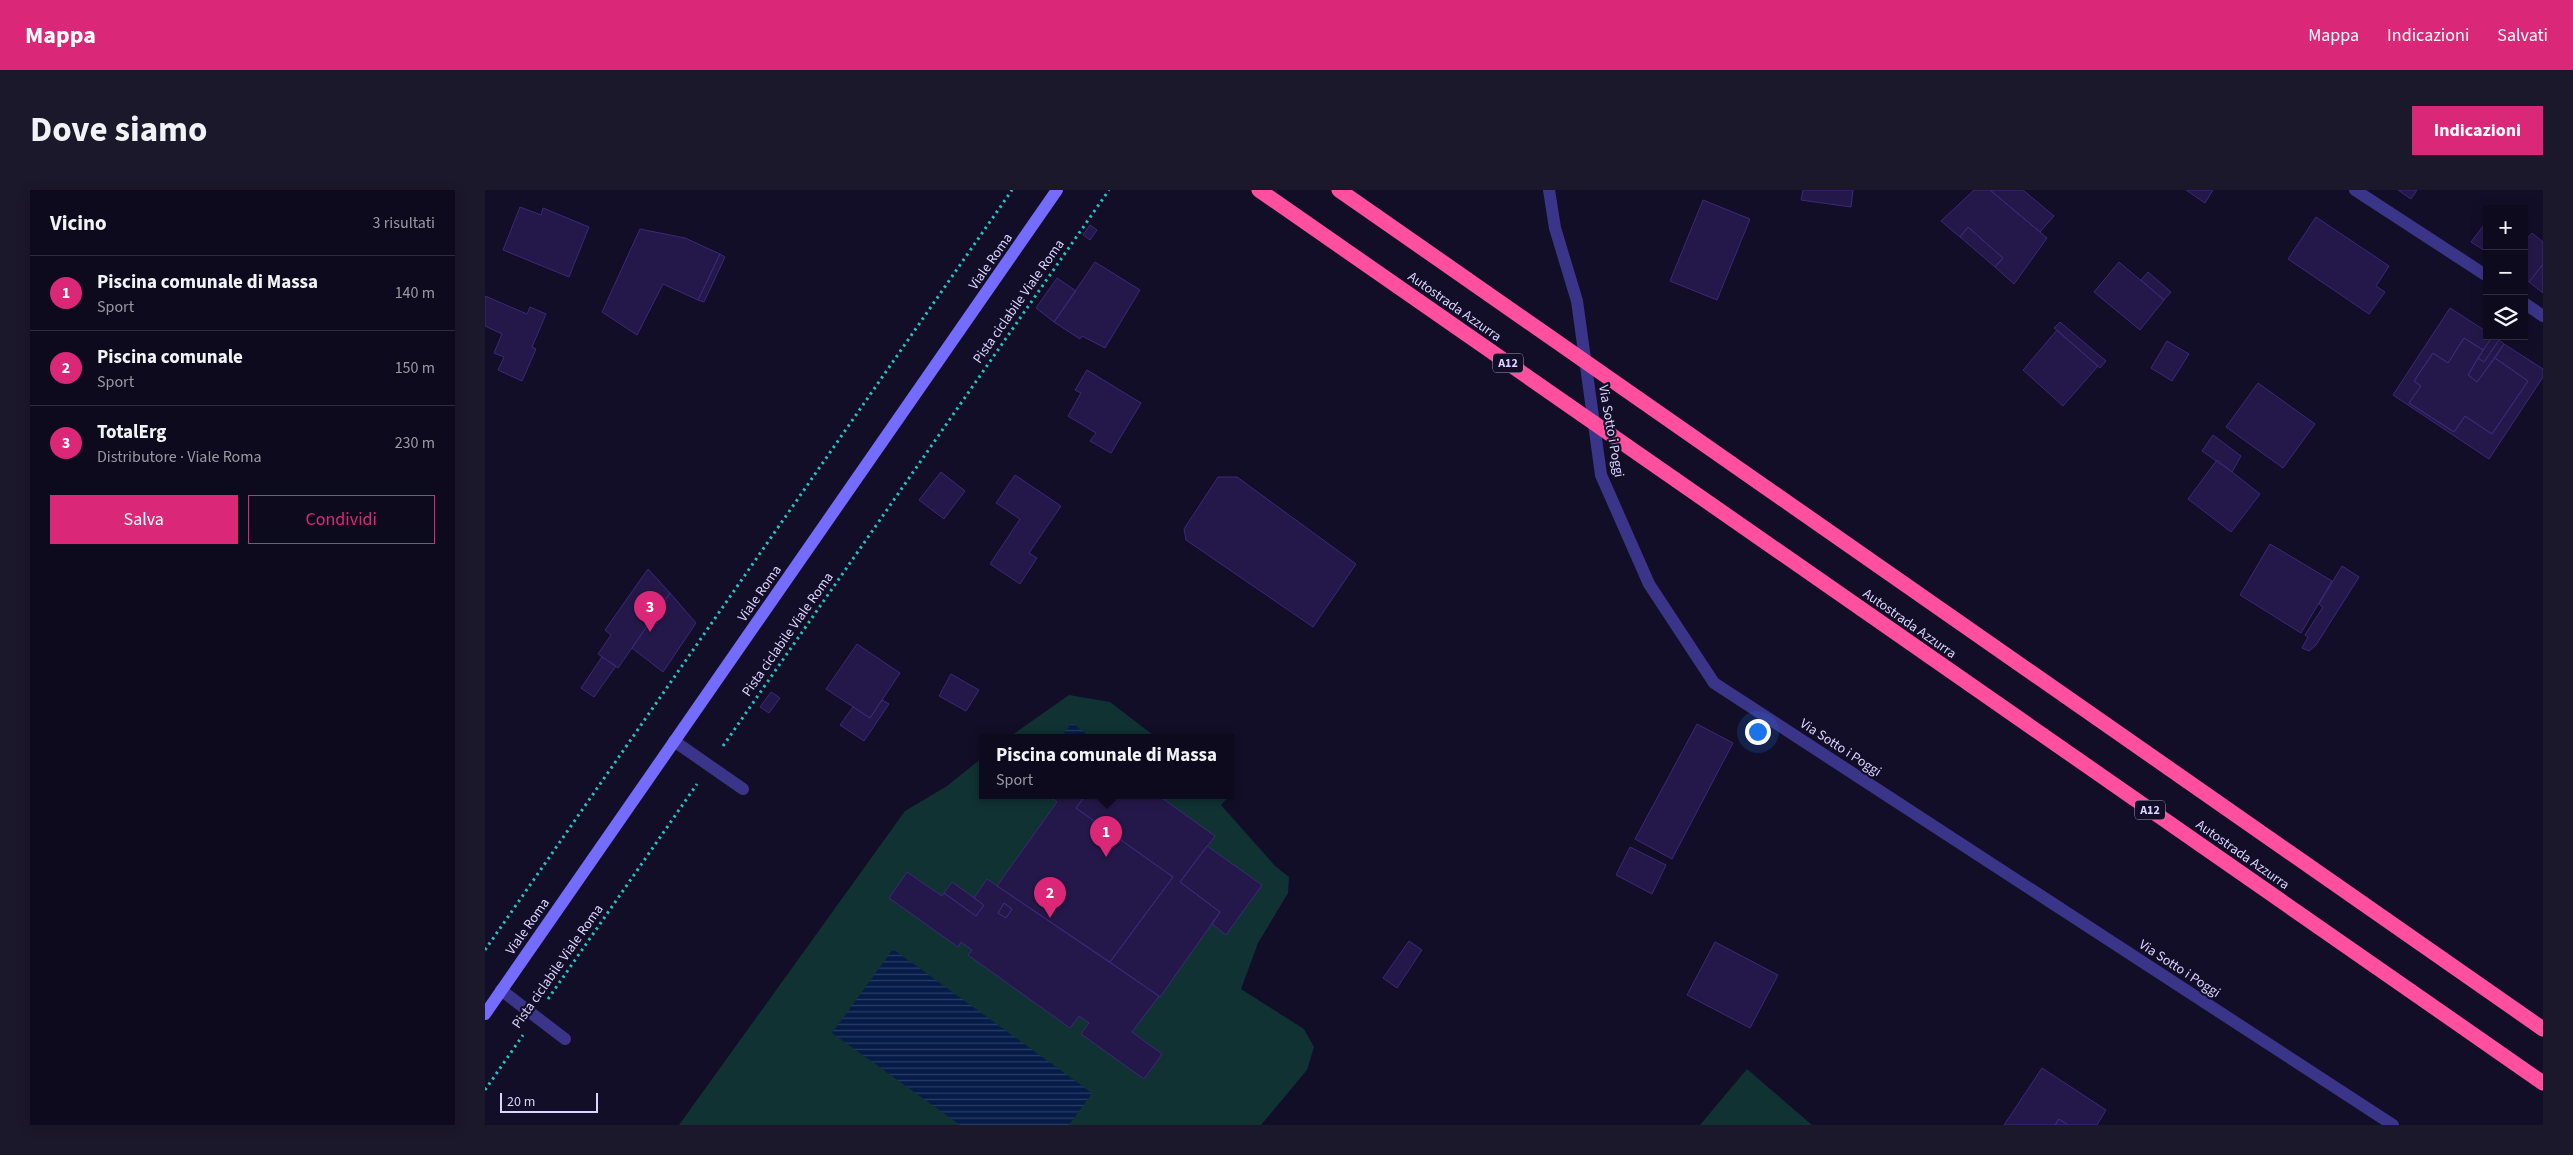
<!DOCTYPE html>
<html lang="it">
<head>
<meta charset="utf-8">
<style>
  body { margin:0; font-family:"Source Sans 3",sans-serif; background:#1c182b; color:#f1f3f6 }
  .controls { position:absolute; right:15px; top:15px; display:grid; overflow:hidden; border-radius:0px; box-shadow:0 2px 12px #0003 }
  .controls button { width:45px; height:45px; display:grid; place-items:center; padding:0; border:0; border-bottom:1px solid #2e2b3c; background:#0e0a1e; color:#f1f3f6; font:25px sans-serif }
  .scale { position:absolute; left:15px; bottom:12px; width:98px; box-sizing:border-box; padding-left:5px; border:2px solid #dbd4ff; border-top:0; font-size:14px; line-height:18px; white-space:nowrap; color:#dbd4ff; -webkit-text-stroke:4px #130e28; paint-order:stroke }
  .you { position:absolute; left:1272px; top:541px; width:18px; height:18px; margin:-12px; border:4px solid #fff; border-radius:50%; background:#1a73e8; box-shadow:0 0 0 8px #1a73e833 }
  .badge { display:grid; place-items:center; width:32px; height:32px; border-radius:50%; background:#db2777; color:#fff; font-size:16px; font-weight:700 }
  .pin { position:absolute; translate:-50% -41px; filter:drop-shadow(0 1px 2px #0008) }
  .pin::after { content:''; position:absolute; top:26px; width:18px; height:15px; background:inherit; clip-path:polygon(0 0,100% 0,50% 100%) }
  .popup { position:absolute; left:494px; top:544px; width:255px; height:65px; box-sizing:border-box; display:grid; place-content:center; border-radius:0px; background:#0e0a1e; filter:drop-shadow(0 1px 4px #0005); font-size:16px; white-space:nowrap; color:#9b9aa4 }
  .popup b { font-size:19px; color:#f1f3f6 }
  .popup::after { content:''; position:absolute; left:50%; top:100%; margin-left:-10px; border:10px solid transparent; border-top-color:#0e0a1e }
  .list { margin:0; padding:0; list-style:none }
  h2 { display:flex; justify-content:space-between; align-items:center; height:65px; margin:0; padding:0 20px; font-size:21px }
  h2 small { font-size:16px; font-weight:400; color:#9b9aa4 }
  .list li { display:grid; grid-template-columns:32px 1fr auto; gap:15px; align-items:center; box-sizing:border-box; height:75px; padding:0 20px; border-top:1px solid #2e2b3c }
  .list b { display:block; font-size:19px; white-space:nowrap }
  .list p { margin:0; font-size:16px; white-space:nowrap; color:#9b9aa4 }
  .list em { font-size:16px; font-style:normal; color:#9b9aa4 }
  .actions { display:flex; gap:10px; padding:15px 20px }
  .actions a { flex:1; padding:11px 0; border:1px solid #db2777; border-radius:0px; text-align:center; font-size:18px; color:#db2777 }
  .actions .main { background:#db2777; color:#fff }
  .icon { flex:none; width:28px; height:28px; fill:none; stroke:currentColor; stroke-width:2; stroke-linecap:round; stroke-linejoin:round }
  .map { position:relative; flex:none; width:2058px; height:935px; overflow:hidden; border-radius:0px }
  header { display:flex; align-items:center; gap:30px; box-sizing:border-box; height:70px; padding:0 25px; background:#db2777; color:#fff }
  header strong { font-size:24px }
  nav { display:flex; gap:28px; margin-inline-start:auto; font-size:18px }
  .intro { display:flex; align-items:center; justify-content:space-between; box-sizing:border-box; height:120px; padding:0 30px }
  h1 { margin:0; font-size:35px }
  .button { padding:12px 22px; border-radius:0px; background:#db2777; color:#fff; font-size:18px; font-weight:700 }
  main { display:flex; gap:30px; padding:0 30px }
  aside { flex:1; background:#0e0a1e; border-radius:0px; box-shadow:0 2px 12px #0003 }
  .map>svg:first-child { display:block }
  .garden { fill:#103232 }
  .water { fill:url(#water-rules) }
  .building { fill:#24184a; stroke:#3b2978; fill-rule:evenodd }
  .lines { fill:none; stroke-linecap:round; stroke-linejoin:round }
  .path { stroke:#26c1bd; stroke-width:3; stroke-dasharray:2.5 4; stroke-linecap:butt }
  .lane { stroke:#3b358a; stroke-width:12 }
  .street { stroke:#3b358a; stroke-width:12 }
  .secondary { stroke:#746bff; stroke-width:12 }
  .highway { stroke:#ff4f9e; stroke-width:15 }
  .labels { text-anchor:middle; stroke-width:4.5; stroke-linejoin:round; paint-order:stroke }
  .shield { fill:#130e28; stroke:#9f99be; stroke-width:1 }
  .shield-label { font-size:12px; font-weight:bold; fill:#dbd4ff }
  .street-label { font-size:14px; fill:#dbd4ff; stroke:#130e28 }
</style>
</head>
<body>
<header>
<strong>Mappa</strong>
<nav><a>Mappa</a><a>Indicazioni</a><a>Salvati</a></nav>
</header>
<div class="intro"><h1>Dove siamo</h1><a class="button">Indicazioni</a></div>
<main>
<aside>
<h2>Vicino<small>3 risultati</small></h2>
<ul class="list">
<li><span class="badge">1</span><div><b>Piscina comunale di Massa</b><p>Sport</p></div><em>140 m</em></li>
<li><span class="badge">2</span><div><b>Piscina comunale</b><p>Sport</p></div><em>150 m</em></li>
<li><span class="badge">3</span><div><b>TotalErg</b><p>Distributore · Viale Roma</p></div><em>230 m</em></li>
</ul>
<div class="actions"><a class="main">Salva</a><a>Condividi</a></div>
</aside>
<div class="map">
<svg width="2058" height="935" viewBox="0 0 2058 935">
  <defs>
    <pattern id="water-rules" width="6" height="5" patternUnits="userSpaceOnUse" patternTransform="scale(1.25)"><rect width="6" height="5" fill="#061c48"/><path d="M0 2.5h6" fill="none" stroke="#2a3c63"/></pattern>
  </defs>
  <rect width="100%" height="100%" fill="#130e28"/>
  <path class="garden" d="M584,505l41,7 47,36h-149z
    M497,568v38h247l-8,9 54,61 14,11 -1,16 -30,50 -17,46 63,40 10,18 -7,23 -46,55h-582l226,-314 42,-25z
    M1262,879l65,56h-112z"/>
  <path class="water" d="M587,533l20,15h-32z
    M408,759l199,144 -23,32h-109l-128,-92z"/>
  <path class="building" d="M1318,0h50l-2,17 -50,-7z
    M1489,0h16l57,48 -33,46 -19,-17 8,-9 -35,-31 -8,10 -19,-16z
    M1505,0h33l31,26 -14,16z
    M1701,0h27l-8,13z
    M1913,0h19l-6,9z
    M1218,10l47,19 -33,81 -47,-19z
    M35,17l21,8 2,-7 46,19 -20,50 -66,-27z
    M1831,27l73,49 -13,20 9,6 -16,22 -81,-55z
    M2002,31v31l-16,-10z
    M605,35l7,5 -7,10 -7,-5z
    M1483,37l35,31 -8,9 -35,-30z
    M155,39l45,9 35,16 -22,46 -35,-16 -26,51 -35,-23z
    M2047,43l11,9v22l-14,18 -5,-3v-37z
    M235,64l5,3 -21,45 -6,-2z
    M610,72l45,28 -35,58 -23,-12 -2,3 -26,-17z
    M1634,72l45,38 -24,30 -46,-38z
    M2058,74v29l-14,-11z
    M1663,82l23,20 -7,8 -23,-20z
    M572,88l19,13 -22,31 -18,-14z
    M0,106l42,18 3,-7 16,7 -14,33 4,2 -14,32 -24,-11 6,-13 -10,-4 8,-19 -17,-8z
    M1965,118l37,24v4h6l-10,14 -19,-12 -16,25 -15,-10 -19,28 7,5 -12,17 45,29 11,-16 27,18 36,-53 -33,-23 9,-14 39,25v8l-54,82 -96,-64z
    M1575,132l46,39 -6,7 -46,-40z
    M1572,140l41,36 -35,40 -40,-36z
    M2008,146l6,4 -15,22 -6,-4z
    M1979,148l19,12 -15,25 9,7 18,-24 33,23 -36,53 -27,-18 -11,16 -45,-29 12,-17 -7,-5 19,-28 15,10z
    M2014,150l5,4 -27,38 -9,-7 10,-17 6,4z
    M1682,151l22,13 -17,27 -21,-13z
    M602,180l54,33 -30,50 -21,-12 6,-8 -28,-17 13,-23 -6,-3z
    M1773,193l57,41 -32,44 -57,-41z
    M1728,245l28,21 -9,16 -30,-21z
    M1732,270l43,34 -29,38 -43,-33z
    M456,282l24,19 -21,28 -25,-19z
    M530,285l46,31 -32,47 8,5 -17,26 -30,-20 30,-45 -24,-16z
    M733,287h19l119,87 -43,63 -127,-87 -2,-11z
    M1785,354l62,37 -31,52 -61,-38z
    M1857,376l17,11 -43,68 -7,6 -7,-3 6,-11 -3,-2 18,-28 -4,-3z
    M163,379l22,24 -52,75 -20,-14 13,-19 -6,-5z
    M185,403l26,30 -33,49 -31,-24z
    M372,454l43,29 -30,45 -44,-29z
    M117,467l14,9 -22,31 -13,-9z
    M466,484l28,16 -13,21 -27,-15z
    M286,502l9,6 -11,15 -9,-6z
    M397,510l7,4 -25,37 -24,-16 13,-18 17,11z
    M1212,534l36,19 -61,116 -37,-20z
    M564,606h36l-9,12 97,69 -63,85 -113,-76 60,-84z
    M600,606h74l56,40 -35,46 40,30 -60,85 -50,-35 63,-85 -97,-69z
    M722,656l55,39 -36,50 -14,-11 8,-12 -40,-30z
    M1145,657l36,18 -14,29 -36,-19z
    M422,682l35,24 2,-3 32,23 8,-11 -10,-7 13,-19 172,117 -27,36 30,22 -18,25 -63,-45 8,-11 -10,-7 -9,12 -102,-73 4,-5 -11,-8 -3,5 -69,-49zM519,713l8,6 -6,9 -8,-5z
    M467,692l32,23 -8,11 -32,-23z
    M519,713l8,6 -6,9 -8,-5z
    M924,751l13,9 -25,38 -14,-10z
    M1230,752l63,33 -28,53 -63,-33z
    M1557,878l64,42 -9,15h-29l-9,-6 -4,6h-51z
    M1574,929l9,6h-13z"/>
  <g class="lines">
    <path class="path" d="M238,556l386,-556
      M0,760l527,-760
      M63,809l149,-215
      M0,900l38,-55"/>
    <path class="lane" d="M189,551l69,48
      M16,800l64,49"/>
    <path class="street" d="M1064,0l6,38 22,73 24,174 48,109 65,99 679,442
      M1870,0l132,86
      M2039,113l19,13"/>
    <path class="secondary" d="M0,824l572,-824"/>
    <path class="highway" d="M774,0l1284,893
      M854,0l1204,839"/>
  </g>
  <g class="labels">
    <g class="shield">
      <rect x="1008" y="163.5" width="30" height="19" rx="4"/>
      <rect x="1650" y="610.5" width="30" height="19" rx="4"/>
    </g>
    <g class="shield-label">
      <text x="1023" y="177">A12</text>
      <text x="1665" y="624">A12</text>
    </g>
    <g class="street-label">
      <text transform="translate(505 71) rotate(-55)" y="5">Viale Roma</text>
      <text transform="translate(533 111) rotate(-55)" y="5">Pista ciclabile Viale Roma</text>
      <text transform="translate(970 116) rotate(35)" y="5">Autostrada Azzurra</text>
      <text transform="translate(1127 241) rotate(80)" y="5">Via Sotto i Poggi</text>
      <text transform="translate(274 403) rotate(-55)" y="5">Viale Roma</text>
      <text transform="translate(1425 433) rotate(35)" y="5">Autostrada Azzurra</text>
      <text transform="translate(302 444) rotate(-55)" y="5">Pista ciclabile Viale Roma</text>
      <text transform="translate(1356 557) rotate(33)" y="5">Via Sotto i Poggi</text>
      <text transform="translate(1758 664) rotate(35)" y="5">Autostrada Azzurra</text>
      <text transform="translate(42 736) rotate(-55)" y="5">Viale Roma</text>
      <text transform="translate(72 776) rotate(-55)" y="5">Pista ciclabile Viale Roma</text>
      <text transform="translate(1695 778) rotate(33)" y="5">Via Sotto i Poggi</text>
    </g>
  </g>
</svg>
<div class="controls">
<button>+</button>
<button>−</button>
<button><svg class="icon" aria-label="layers" viewBox="0 0 24 24"><path d="M12 4l9 5-9 5-9-5zM3 14l9 5 9-5"/></svg></button>
</div>
<div class="scale">20 m</div>
<div class="you"></div>
<div class="pin badge" style="left:621px;top:667px">1</div>
<div class="popup"><b>Piscina comunale di Massa</b>Sport</div>
<div class="pin badge" style="left:565px;top:728px">2</div>
<div class="pin badge" style="left:165px;top:442px">3</div>
</div>
</main>
</body>
</html>
